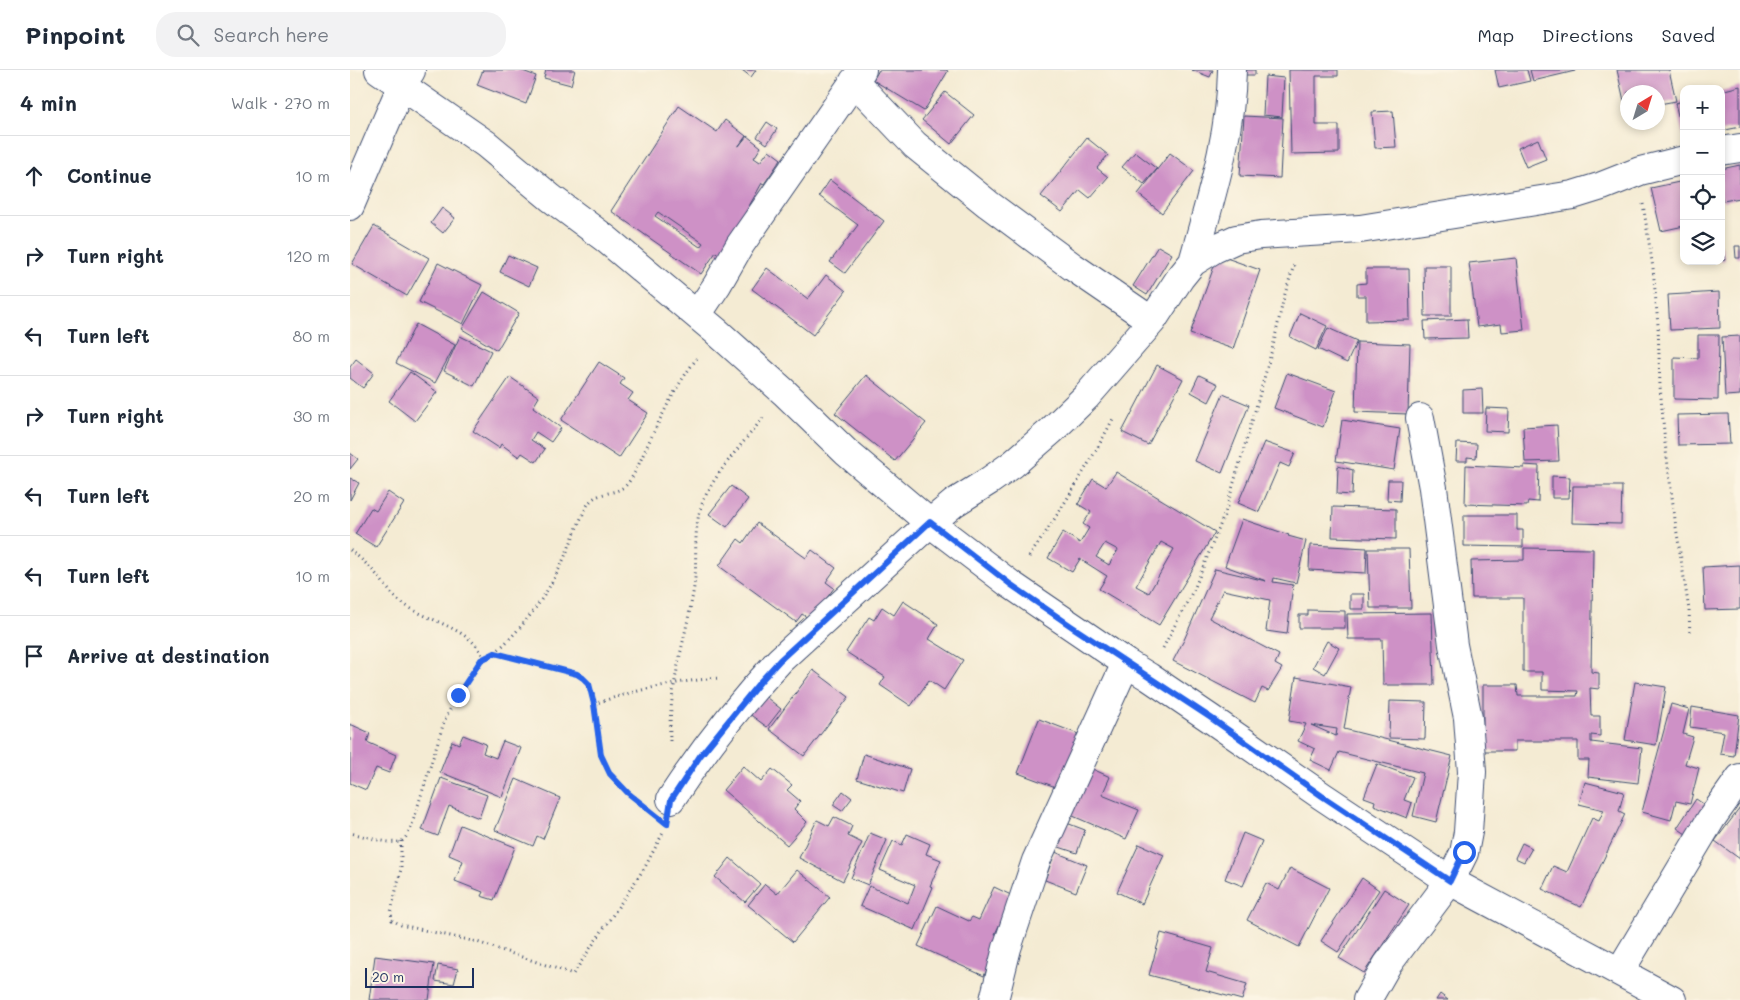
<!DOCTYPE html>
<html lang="en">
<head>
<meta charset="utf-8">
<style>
  body { margin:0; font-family:Mali,sans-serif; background:#f2f2f3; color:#1f2937 }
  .controls { position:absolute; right:15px; top:15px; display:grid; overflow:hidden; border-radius:10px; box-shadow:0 2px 8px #0003 }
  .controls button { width:45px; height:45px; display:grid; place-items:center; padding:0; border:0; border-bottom:1px solid #e0e1e3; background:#fff; color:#1f2937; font:25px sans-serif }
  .compass { position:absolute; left:1270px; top:15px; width:45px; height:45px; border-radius:50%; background:#fff; box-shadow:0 2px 8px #0003; rotate:38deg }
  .scale { position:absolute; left:15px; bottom:12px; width:109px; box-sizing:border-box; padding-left:5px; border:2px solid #1b2f5e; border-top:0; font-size:14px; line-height:18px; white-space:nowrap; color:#1b2f5e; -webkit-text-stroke:4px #fcf5e5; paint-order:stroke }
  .stop { position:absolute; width:15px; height:15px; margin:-11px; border:4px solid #2563eb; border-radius:50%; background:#fff }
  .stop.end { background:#2563eb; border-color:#fff; box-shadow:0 1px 5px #0008 }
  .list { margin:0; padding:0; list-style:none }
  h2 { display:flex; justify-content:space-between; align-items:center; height:65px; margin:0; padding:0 20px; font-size:21px }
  h2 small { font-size:16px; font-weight:400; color:#747a83 }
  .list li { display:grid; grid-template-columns:32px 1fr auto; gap:15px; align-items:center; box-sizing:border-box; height:80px; padding:0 20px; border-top:1px solid #e0e1e3 }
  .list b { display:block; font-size:19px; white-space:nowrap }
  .list em { font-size:16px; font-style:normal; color:#747a83 }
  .icon { flex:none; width:28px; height:28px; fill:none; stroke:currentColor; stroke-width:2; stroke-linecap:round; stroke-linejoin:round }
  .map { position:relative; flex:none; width:1390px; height:930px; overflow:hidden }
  header { display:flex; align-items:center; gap:30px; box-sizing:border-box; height:70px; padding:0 25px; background:#fff; border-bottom:1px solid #e0e1e3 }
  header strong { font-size:24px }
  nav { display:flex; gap:28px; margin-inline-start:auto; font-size:18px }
  .search { width:350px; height:45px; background:#f2f2f3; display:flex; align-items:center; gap:12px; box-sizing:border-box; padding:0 18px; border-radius:20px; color:#747a83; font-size:19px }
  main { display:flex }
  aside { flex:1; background:#fff }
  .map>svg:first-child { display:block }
  .building { fill:#ce91c6; fill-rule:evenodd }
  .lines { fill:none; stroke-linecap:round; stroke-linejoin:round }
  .minor-casing { stroke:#3c4b70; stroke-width:30 }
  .path { stroke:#3c4b70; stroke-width:3; stroke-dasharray:1 4; stroke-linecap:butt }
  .minor { stroke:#fff; stroke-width:28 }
  .route { stroke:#2563eb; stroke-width:6 }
</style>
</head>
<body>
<header>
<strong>Pinpoint</strong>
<div class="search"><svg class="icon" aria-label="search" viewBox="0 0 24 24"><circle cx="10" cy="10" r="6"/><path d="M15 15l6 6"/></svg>Search here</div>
<nav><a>Map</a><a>Directions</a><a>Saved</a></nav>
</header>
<main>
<aside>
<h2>4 min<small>Walk · 270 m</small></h2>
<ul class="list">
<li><svg class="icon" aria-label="ahead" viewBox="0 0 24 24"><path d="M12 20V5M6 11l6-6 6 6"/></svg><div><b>Continue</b></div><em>10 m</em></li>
<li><svg class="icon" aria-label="right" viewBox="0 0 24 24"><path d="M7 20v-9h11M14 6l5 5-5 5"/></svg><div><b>Turn right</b></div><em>120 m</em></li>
<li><svg class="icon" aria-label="left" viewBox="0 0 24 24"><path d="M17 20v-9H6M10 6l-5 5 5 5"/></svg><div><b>Turn left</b></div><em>80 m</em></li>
<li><svg class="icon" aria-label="right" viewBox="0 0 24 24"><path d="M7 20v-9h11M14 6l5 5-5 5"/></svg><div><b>Turn right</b></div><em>30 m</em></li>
<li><svg class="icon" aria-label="left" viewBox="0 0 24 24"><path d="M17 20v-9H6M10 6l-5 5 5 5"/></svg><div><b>Turn left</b></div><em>20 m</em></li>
<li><svg class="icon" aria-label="left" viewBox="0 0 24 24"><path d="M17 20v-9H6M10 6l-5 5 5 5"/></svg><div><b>Turn left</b></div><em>10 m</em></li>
<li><svg class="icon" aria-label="arrive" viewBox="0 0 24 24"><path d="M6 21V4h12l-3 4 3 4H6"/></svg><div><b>Arrive at destination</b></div></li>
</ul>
</aside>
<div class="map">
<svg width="1390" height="930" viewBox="0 0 1390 930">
  <rect width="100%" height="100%" fill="#fcf5e5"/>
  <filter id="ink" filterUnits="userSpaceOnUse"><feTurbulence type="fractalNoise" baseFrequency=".02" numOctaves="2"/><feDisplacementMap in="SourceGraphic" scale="10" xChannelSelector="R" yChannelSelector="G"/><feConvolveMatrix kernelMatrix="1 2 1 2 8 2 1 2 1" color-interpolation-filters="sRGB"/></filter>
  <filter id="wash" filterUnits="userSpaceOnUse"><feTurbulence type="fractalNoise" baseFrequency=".0096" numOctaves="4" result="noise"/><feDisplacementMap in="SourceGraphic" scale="20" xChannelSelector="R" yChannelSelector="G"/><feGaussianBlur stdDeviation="1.12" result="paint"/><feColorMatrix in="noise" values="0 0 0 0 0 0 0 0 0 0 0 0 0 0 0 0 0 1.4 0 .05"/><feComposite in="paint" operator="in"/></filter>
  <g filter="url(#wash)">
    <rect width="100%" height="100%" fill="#f4ebd3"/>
    <g id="blocks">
      <path class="building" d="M133,0h37l16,6 -10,28 -49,-19z
        M196,0h29l-4,15 -27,-7z
        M392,0h14l-5,7z
        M529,0h67l2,1 -24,40 -51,-31z
        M842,0h21l-3,7z
        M887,0h18v5h-18z
        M939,0h49v6h-22v49h23v28l-48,1z
        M1145,0h32l3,11 -31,7z
        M1180,0h45v1l-42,10z
        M1267,0h52l7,31 -17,3 2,7h-3v-19h-30l-1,22z
        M915,6l19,2 -2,39 -19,-2z
        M1390,16v41l-19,4v-40z
        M595,22l29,23 -23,29 -29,-24z
        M1334,31v35h-1l-8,-33z
        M329,36l38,26 8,-12 21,16 -8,11 9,-11 14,11 -7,11 6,4 9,-12 12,9 -17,25 -2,-1 -41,73 -5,-4 -15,22 -90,-63zM308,142l45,31 -3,4 -45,-31z
        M1043,41l3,36 -21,1 -3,-36z
        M894,46l39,2 -3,60 -40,-2z
        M417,52l10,7 -10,15 -10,-7z
        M737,68l21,17 -11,13 11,9 -18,21 -10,-8 -18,22 -21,-16z
        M1188,69l8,20 -20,8 -8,-19z
        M785,82l22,17 -13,15 -22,-17z
        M820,83l24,18 -32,42 -24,-19z
        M1390,95v33l-17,3 -2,-7v-25z
        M480,110l54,41 -39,52 -15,-11 28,-37 -39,-29z
        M1334,111v45l-23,5 -10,-43z
        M92,138l13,10 -12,15 -12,-10z
        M24,156l55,32 -22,38 -55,-32z
        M1371,173l4,17 -4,1z
        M808,176l14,8 -25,41 -14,-9z
        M1385,176h5v12h-4z
        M158,185l29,13 -8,18 -29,-14z
        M868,185l42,15 -27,79 -43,-15z
        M1166,188l8,72 -22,2 -1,-8 -24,3 -8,-64z
        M88,193l44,22 -19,39 -44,-22z
        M1074,196h27v50h-26z
        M417,198l41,31 18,-24 20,16 -33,44 -61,-46z
        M1016,199h43l1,51 -44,1v-25h-9v-12l9,-1z
        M134,222l35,21 -22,37 -35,-21z
        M1369,222l1,36 -50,2 -2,-35z
        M950,243l27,13 -11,24 -26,-13z
        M1117,249l1,19 -43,1 -1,-18z
        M66,254l39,21 -20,38 -39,-20z
        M978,258l29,13 -10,22 -29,-14z
        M1348,265h21l-1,65 -44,-1v-42l24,1z
        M110,266l31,15 -17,35 -30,-15z
        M1390,266v59l-15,1 -3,-59z
        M1007,272l53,2 -2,70 -53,-2z
        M6,289l18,14 -11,15 -13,-10v-11z
        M249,292l25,16 -4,6 13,9 -5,7 20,13 -29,45 -58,-38z
        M807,295l26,14 -35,66 -26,-13z
        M60,302l27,20 -22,29 -26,-20z
        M937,303l49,18 -13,36 -49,-19z
        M516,305l60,48 -31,38 -60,-48z
        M849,305l19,9 -9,18 -18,-10z
        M160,307l29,20 -6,10 28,21 -10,14 -15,-10 -5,8 14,9 -9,13 -14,-9 -3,4 -18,-13 -2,4 -26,-17z
        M1132,319l1,24h-20v-23z
        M873,324l26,11 -27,68 -27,-12z
        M1136,338l23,1 -1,23 -23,-1z
        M1378,344l2,30 -52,1 -1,-30z
        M992,350l58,9 -6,41 -58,-9z
        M1207,355l2,36 -34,1 -2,-35z
        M914,372l31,11 -6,14 -9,-4 -21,49 -21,-9z
        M1107,373l20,1 -1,14 -9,-1v4h-11z
        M0,383l8,6 -8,10z
        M1116,395l58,3v-3l15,1 -1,36 -10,-1 -1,5 -62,-2z
        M988,396l15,4 -1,25 -15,-1z
        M766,402l99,60 -56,93 -60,-36 8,-13 -27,-17 -8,13 -24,-14 15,-26 17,11 9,-15 -6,-4 8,-12 -13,-8 15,-25 13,8zM811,472l13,7 -25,44 -13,-7zM755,473l13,7 -9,15 -13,-8z
        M1202,406l18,1 -1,21h-17z
        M0,408l9,5 -9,17z
        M1038,410h13l-1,21 -13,-1z
        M381,416l17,13 -21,28 -18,-13z
        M1223,416h49l-1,38 -49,-1z
        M38,422l16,11 -28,44 -21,-13 16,-26 5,3z
        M983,437l63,2v30l-64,-2z
        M1114,445h53v15h6v17l-59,-1z
        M892,449l47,16 -1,1 18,5 -10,42 -22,-5 -1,4 20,3 -6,49 -21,-3 4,-31 -47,-10 -14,28 70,37 -4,9 7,4 -14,23 -6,-3 -7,15 -82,-42 11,-21 31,-71 51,12 -41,-15z
        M407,453l49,35 6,-8 24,18 -10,14 8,6 -23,32 -9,-6 -6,8 -77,-56 19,-27 5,4z
        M960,475l57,3 -1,25 -57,-3z
        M1174,478l69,1 -2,123 8,1v16l-9,-1 1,28h9v20l-9,-1v7l51,6 -4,35 -50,-6 1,-17h-11v-19h-63v10h-32v-66h34l1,11h59l1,-5 -36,-1v-18h-19v-74h-51l-1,-37 53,-1z
        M1018,479h41l2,59h-41z
        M1390,495v44l-35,1 -2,-43z
        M1000,524h14v15h-14z
        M553,531l35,23 -9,15 34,21 -19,30 -15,-10 -18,26 -31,-21 5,-8 -39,-25 23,-35 5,3 8,-13 12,8z
        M958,540l37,1v17h-46v-13h9z
        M1082,543l2,72h-51l-1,-46h-34l-1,-25z
        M977,571l12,7 -14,26 -12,-7z
        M463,600l36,27 -45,59 -35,-27z
        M946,607l55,10 -7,42 108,27 -16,66 -23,-6 10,-43 -84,-21 -8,18 -21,-10 5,-11 -17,-8 8,-17 -17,-3zM961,655l26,4 -1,7z
        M1285,612l31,5 -10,58 -31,-5z
        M412,624l19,15 -14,18 -19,-14z
        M1040,631l36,1 -1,37 -36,-1z
        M1321,634l18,5 -6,25 10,3 -8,27 14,4 -9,36 -14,-3 -5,19 -29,-8z
        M1342,637l47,8 -5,41 -14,-2 4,-22 -34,-5z
        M689,649l42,16 -20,54 -43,-16z
        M0,654l20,9 -3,9 29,13 -7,18 -13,-5 -10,22 -16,-7z
        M113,665l23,9 -3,9 13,5 7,-17 18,7 -19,49 -62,-25 12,-31 7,3z
        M514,684l46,15 -7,24 -46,-14z
        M1027,694l36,13 -9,23 8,3 -5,15 -33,-13 1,-4 -11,-4z
        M393,696l18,16 11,-13 20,16 -5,5 13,11 -6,8 13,13 -20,23 -64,-55z
        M736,696l24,11 -8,18 37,15 -13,29 -60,-26z
        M91,708l46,17 -8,23 -30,-12 -11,30 -16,-6z
        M166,709l44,19 -17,41 -6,-3 -4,10 -38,-16z
        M1235,712l39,10 -5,19 6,3 -44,93 -39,-18 11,-23 14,6 25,-54 7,3 5,-11 -25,-6z
        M493,721l9,7 -10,13 -9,-6z
        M1346,729l15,10 -19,29 -15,-10z
        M1390,738v51l-25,-18z
        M484,747l18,9 -4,10 14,7 -19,38 -44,-23 18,-38 12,6z
        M714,752l21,8 -8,23 -21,-7z
        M110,755l55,22 -21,53 -13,-4 2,-4 -28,-11 8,-20 -14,-6z
        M520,763l17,7 -19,45 -17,-7z
        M893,763l19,8 -19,45 -18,-7z
        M557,764l23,10 -4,10 15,6 -11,26 3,1 -18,43 -55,-24 9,-20 39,17 7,-18 -35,-15 13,-29 9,4z
        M1172,773l10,5 -8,14 -9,-4z
        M789,774l25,11 -22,49 -25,-12z
        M705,782l32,13 -11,27 -31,-12z
        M380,788l30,26 -15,18 -30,-25z
        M940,798l39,20 -30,59 -52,-27 19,-37 13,7z
        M447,800l33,27 -37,45 -45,-37 17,-21 12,10z
        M1012,808l17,12 -41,62 -17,-11z
        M644,817l19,9 -18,38 7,2 -18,40 -66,-30 19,-40 32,15 3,-4 7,3z
        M1034,819l25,16 -45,68 -25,-15z
        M811,863l52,15 -7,24 41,12 -5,16 -93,-25z
        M25,886l59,8 -5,36h-60z
        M88,895l20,4 -4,15 -19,-3z
        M1090,924l8,6h-12z"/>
    </g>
  </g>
  <g filter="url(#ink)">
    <use href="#blocks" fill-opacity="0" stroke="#3c4b70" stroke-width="1"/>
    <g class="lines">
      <g class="minor-casing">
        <path id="minor" d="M29,0l107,74 65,54 55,41 111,93 67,60 62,60 84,71 80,61 116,79 23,14 62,42 111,77 128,85 222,119
          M504,11l61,64 73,59 85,63 79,54
          M1371,81l19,-3
          M0,136l52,-121 9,-14
          M843,192c17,-62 38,-126 39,-192
          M347,245l20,-30 23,-40 122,-175
          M321,729c32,-49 69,-96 109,-139l150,-137 24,-20 35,-22 24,-17 38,-33 35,-34 66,-76 28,-43 13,-16 21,-13 22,-10 25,-4 99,-6 213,-34 29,-9 38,-15 44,-11
          M1270,901l91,-152 29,-41
          M644,930l13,-52 29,-87 90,-198
          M1017,930l20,-35 63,-84 14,-28 4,-21 4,-60 -4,-54 -15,-73 -20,-157 -13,-70"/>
      </g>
      <path class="path" d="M1293,134l10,64 5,57 2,61 5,57 11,84 13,83 1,26
        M0,480c9,7 18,15 26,24 10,11 16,23 29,31 22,15 67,25 77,50l-3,10 -22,30 -13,27 -33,106c-2,4 -5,10 -9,13 -11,5 -40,-6 -52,-8
        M679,487c31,-45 60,-92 85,-140
        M813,578l32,-61 30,-74 30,-102 18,-65 11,-49 10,-32
        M146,583l81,21c26,14 16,58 25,82 6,19 21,33 36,45
        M132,590c13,-6 22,-15 32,-26 19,-20 35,-44 47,-69 9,-19 16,-40 26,-59 9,-17 30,-9 41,-23 9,-12 14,-27 21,-41 14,-29 29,-60 49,-85
        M244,634c41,-14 83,-23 126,-26
        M320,671c-2,-53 16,-102 24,-154 4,-27 -2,-56 8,-83 11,-29 42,-62 61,-86
        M51,771v28l-10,43 1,8 9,5 76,17 96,32 72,-107 19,-36"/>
      <use href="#minor" class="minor"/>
    </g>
  </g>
  <g class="lines" filter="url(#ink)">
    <path class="route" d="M108,625l23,-35 14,-7 82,21 6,4 6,6 5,20 7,51 9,19 18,19 39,31 4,-24 29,-44 60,-74 20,-22 150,-138 80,62 61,42 140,92 111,78 128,85 14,-29"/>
  </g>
</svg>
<div class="controls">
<button>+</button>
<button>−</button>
<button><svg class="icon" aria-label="locate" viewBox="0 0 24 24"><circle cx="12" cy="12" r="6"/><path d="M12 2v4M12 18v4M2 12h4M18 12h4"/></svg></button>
<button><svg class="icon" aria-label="layers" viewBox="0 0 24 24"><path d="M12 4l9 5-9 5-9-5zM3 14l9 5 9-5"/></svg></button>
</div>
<svg class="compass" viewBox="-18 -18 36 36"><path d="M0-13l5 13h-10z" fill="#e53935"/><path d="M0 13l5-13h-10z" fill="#747a83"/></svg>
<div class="scale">20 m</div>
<div class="stop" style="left:1114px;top:782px"></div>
<div class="stop end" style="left:108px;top:625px"></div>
</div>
</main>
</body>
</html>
